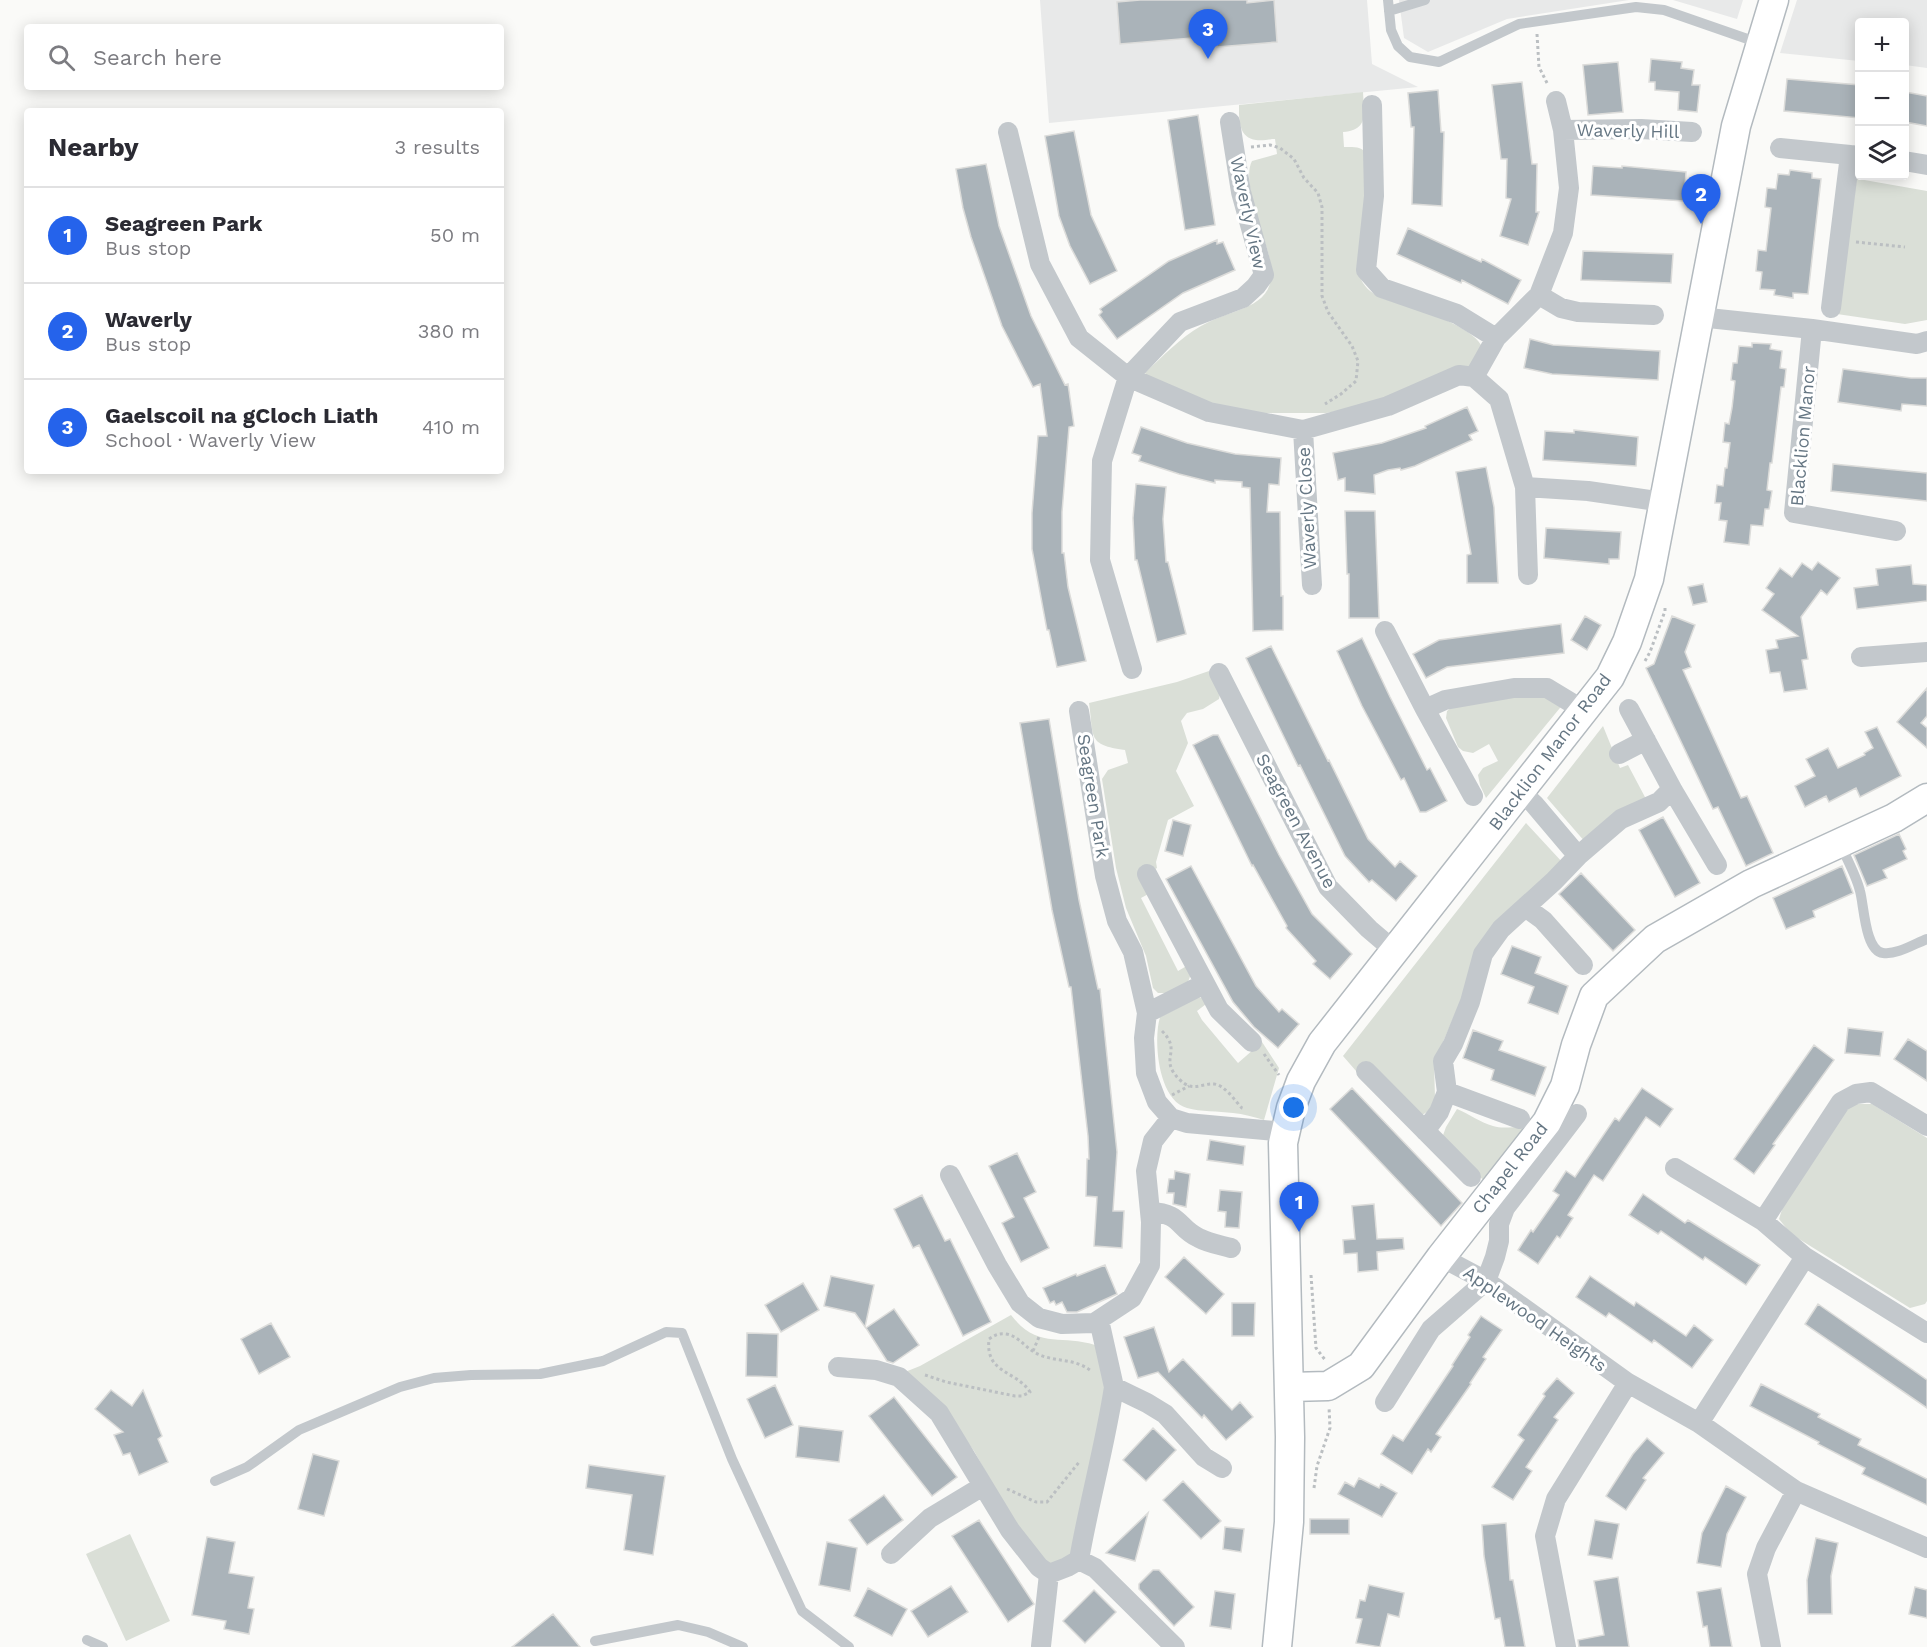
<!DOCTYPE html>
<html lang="en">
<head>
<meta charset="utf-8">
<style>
  body { margin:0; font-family:"Work Sans",sans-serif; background:#f7f7f7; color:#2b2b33 }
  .controls { position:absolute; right:18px; top:18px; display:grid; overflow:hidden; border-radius:6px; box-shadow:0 3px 15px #0003 }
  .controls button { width:54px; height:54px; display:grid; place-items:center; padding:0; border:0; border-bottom:2px solid #e1e1e2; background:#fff; color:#2b2b33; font:30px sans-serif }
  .you { position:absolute; left:1294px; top:1108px; width:21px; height:21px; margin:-15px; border:4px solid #fff; border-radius:50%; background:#1a73e8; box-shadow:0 0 0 9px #1a73e833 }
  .badge { display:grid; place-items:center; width:39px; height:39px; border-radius:50%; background:#2563eb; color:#fff; font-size:20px; font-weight:700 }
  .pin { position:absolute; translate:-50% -50px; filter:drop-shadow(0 2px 3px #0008) }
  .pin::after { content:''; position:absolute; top:32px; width:21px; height:18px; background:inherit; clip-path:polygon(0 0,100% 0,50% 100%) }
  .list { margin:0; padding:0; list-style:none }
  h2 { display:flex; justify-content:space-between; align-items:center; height:78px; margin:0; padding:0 24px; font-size:26px }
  h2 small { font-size:20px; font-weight:400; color:#7c7c81 }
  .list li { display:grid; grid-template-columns:39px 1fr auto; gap:18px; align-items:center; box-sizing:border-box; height:96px; padding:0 24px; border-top:2px solid #e1e1e2 }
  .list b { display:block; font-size:22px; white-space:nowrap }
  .list p { margin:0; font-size:20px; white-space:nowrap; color:#7c7c81 }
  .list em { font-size:20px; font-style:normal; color:#7c7c81 }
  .icon { flex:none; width:33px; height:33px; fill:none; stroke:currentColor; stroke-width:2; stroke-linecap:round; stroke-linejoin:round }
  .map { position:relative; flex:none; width:1927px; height:1647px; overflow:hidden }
  .search { position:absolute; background:#fff; box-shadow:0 3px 15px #0003; left:24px; top:24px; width:480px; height:66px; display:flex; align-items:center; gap:15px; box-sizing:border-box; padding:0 21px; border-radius:6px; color:#7c7c81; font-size:22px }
  .panel { position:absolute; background:#fff; box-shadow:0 3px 15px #0003; left:24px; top:108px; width:480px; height:366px; border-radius:6px }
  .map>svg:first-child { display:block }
  .built { fill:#e8e9e9 }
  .green { fill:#dadfd7 }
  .building { fill:#aab3b9; stroke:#dcdcda; stroke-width:1.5 }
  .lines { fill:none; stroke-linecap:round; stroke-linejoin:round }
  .secondary-casing { stroke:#b3babf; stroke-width:31 }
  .path { stroke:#bbbfc2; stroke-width:3; stroke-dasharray:3 3; stroke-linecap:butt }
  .lane { stroke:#c3c8cc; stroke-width:10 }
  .street { stroke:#c3c8cc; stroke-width:20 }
  .secondary { stroke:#fff; stroke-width:28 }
  .labels { text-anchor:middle; stroke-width:6; stroke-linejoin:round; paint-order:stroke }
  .street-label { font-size:18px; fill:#657683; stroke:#fff }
</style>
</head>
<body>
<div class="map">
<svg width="1927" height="1647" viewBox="0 0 1927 1647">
  <rect width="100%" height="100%" fill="#fafaf8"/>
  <path class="built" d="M1040,0h327l5,64 46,23 -369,36z
    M1399,0h230l-122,19 -79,33 -24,-14z
    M1673,0h70l-6,19z
    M1797,0h130v68l-22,-3 -1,-43h-44l-1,39 -79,-8z"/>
  <path class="green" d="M1363,92c1,21 6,38 -20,40l1,15c10,0 18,-1 24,8l-8,110c0,5 0,14 3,18 11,17 32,18 49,24 19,6 65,23 71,42l-14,20 -107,38 -36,6h-78l-40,-9 -58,-22 -5,-9c18,-17 35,-35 56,-47 40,-22 84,-16 66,-77 -6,-21 -25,-69 -15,-88l25,-7 -2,-15c-6,0 -13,2 -19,1 -18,-2 -17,-22 -17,-35z
    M1853,178l74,13v129l-22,4 -68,-10z
    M1209,671l11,23 -1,5 -16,10 -16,4 -6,8 7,22 -12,28 18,35 -26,14 -12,42 1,6 -13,8 8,16 -11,6 37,73 12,-7 1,10 -3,8 -20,11h-10l-5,-5 -7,-32 -20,-48 -10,-40 -14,-89 6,-9 20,-7 -3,-13c-38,-5 -31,-13 -36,-47l88,-21z
    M1535,693l29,10 -78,95 -6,-13 -2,-10 5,-7 15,-7 -9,-17 -16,9 -10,-2 -5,-4 -12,-29 1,-7 8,-6z
    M1603,726l17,42 8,-3 18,34 -60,44 -39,-45z
    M1526,823l37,40 -95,121 -34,79 1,35 -4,11 -10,7 -58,-37 -20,-23z
    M1199,997l11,4 -13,10 5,9 36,43 24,-21 17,26 -15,52c-10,-3 -21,-6 -31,-7 -15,-2 -32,-1 -46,-5 -29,-8 -34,-68 -27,-91z
    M1854,1104h18l55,34v163l-2,3 -15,4 -119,-74 -12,-15 6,-19 54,-84z
    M1457,1109c12,5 24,14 36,17 13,4 21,-2 34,4l-40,54 -45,-46 4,-11z
    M1011,1315c27,35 50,19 84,30l12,39 -34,175 -25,8 -34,-45 -40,-71 -32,-44 -42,-33 20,-8z
    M130,1534l40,87 -44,20 -40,-87z"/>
  <path class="building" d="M1140,0h107v3l27,-3 3,42 -60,5 -1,-11 -96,8 -3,-42z
    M1651,59l31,3 -1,6 13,2 -2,15h8l-3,27 -19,-2 1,-18 -24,-2v-8h-6z
    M1618,62l5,50 -35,3 -5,-50z
    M1787,79l73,6v33l-76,-7z
    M1522,82l10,82h5l-1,48h3l-11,33 -28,-9 11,-37 -5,-1 1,-39h-6l-9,-74z
    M1438,90l3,42h3l-2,74 -30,-2 2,-77h-3l-3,-34z
    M1905,92l22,4v30l-22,-4z
    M1198,115l17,110 -30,5 -17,-110z
    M1074,131l17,84 26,56 -27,13 -20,-38 -11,-30 -14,-80z
    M986,164l13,62 32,90 34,69 3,-1 6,42 -5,1 -7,85v41h2l4,34 18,74 -29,6 -8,-37h-2l-15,-81v-36l6,-77h9l-7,-52 -7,3 -31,-61 -31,-89 -8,-29 -7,-39z
    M1593,166l29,2v-2l64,6 -2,29 -93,-6z
    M1790,170l22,3v5l9,1 -13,115 -15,-1v5l-19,-3 1,-5 -15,-1 2,-17 -6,-1 2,-21 8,1 5,-43 -6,-1 2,-19 9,1 2,-15 11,1z
    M1408,228l73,34 1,-3 39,21 -13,24 -46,-24 -1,3 -64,-29z
    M1217,240v4l6,-2 12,28 -52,23 -66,46 -18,-24 3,-3 -2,-3 69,-48z
    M1583,251l90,3 -2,29 -90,-3z
    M1530,339l23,6 107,6 -2,29 -106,-6 -28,-6z
    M1752,343l19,1 -1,5 12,2 -2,17 6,1 -2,18h-3l-9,76h-2l-3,27 5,1 -3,18h-4l-2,17 -12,-1 -2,20 -25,-3 3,-21 -8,-1 2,-17h-6l2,-18 6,1 2,-18h2l3,-25 -7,-1 2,-19 4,1 3,-16 3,-27 -4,-1 2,-17h4l2,-17 13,1z
    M1843,369l68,9h16v28l-25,-2 -1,7 -63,-9z
    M1467,407l11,24 -9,4 3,5 -57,26 -14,4 -1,-2 -12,2 -14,5 1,19 -30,-3v-13l-7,2 -5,-27 49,-10 44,-15 -1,-2z
    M1141,427l46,16 48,11 46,4 -2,27 -10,-1 -2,28h13l1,84h2v34l-30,1 -3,-143 -8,-1v-5l-27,-2v3l-36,-9 -40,-13 2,-5 -9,-3z
    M1574,430l64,7 -2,29 -93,-6 2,-29 29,2z
    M1833,464l94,9v28l-96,-10z
    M1486,467l8,40 4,76h-31v-28l4,-1 -15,-82z
    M1136,484l30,3 -3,32 3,43h2l18,72 -29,8 -20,-82h-2l-2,-42z
    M1345,511h30l4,107h-30v-44h-2z
    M1546,528l75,4 -2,27h-10v5l-65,-6z
    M1818,562l22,16 -13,17 -6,-5 -20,27 7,42 -6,1 5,29 -23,3 -4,-20 -10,1 -4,-23 12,-2 -2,-8 22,-4 -36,-26 12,-16 -8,-6 14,-20 12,9 10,-14 10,7z
    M1911,565l2,19 14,1v16l-70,8 -3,-21 24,-3 -2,-16z
    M1703,584l4,18 -14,3 -5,-18z
    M1585,616l16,9 -14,25 -16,-10z
    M1672,616l23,9 -10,27 6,15 -8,3 58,128 6,-2 26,57 -27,13 -28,-59 -5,2 -67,-141 8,-4z
    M1561,624l3,29 -117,14 -21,11 -13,-24 26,-14z
    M1362,638l28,59 37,73 3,-2 17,33 -21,11h-6l-16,-34 -3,2 -39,-74 -25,-55z
    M1271,646l57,115 1,-1 39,79 27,28 5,-6 17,15 -21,25 -24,-21 -3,2 -24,-26 -45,-91 -2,1 -16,-33 -36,-75z
    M1927,688v28l-6,7 6,5v20l-30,-26z
    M1049,719l30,181 19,89h2l17,163 -4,59h11l-2,37 -28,-2 3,-49 -11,-1 1,-37h2l-1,-23 -17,-149h-2l-17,-77 -32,-187z
    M1877,727l24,49 -41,21 -4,-9 -27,14 -3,-6 -21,11 -10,-21 20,-10 -9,-17 22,-11 10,20 27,-13 -1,-2 9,-5 -8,-16z
    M1213,735h5l61,120 33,59 40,40 -22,25 -17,-15 3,-3 -30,-33 1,-2 -34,-61 -1,1 -59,-121z
    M1663,817l37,66 -25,14 -36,-67z
    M1173,820l18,5 -8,31 -18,-5z
    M1899,834l7,15 -3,2 4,8 -24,11 4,8 -20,8 -13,-31z
    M1191,866l65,120 23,26 3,-3 17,15 -21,24 -24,-21 -21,-25 -67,-123z
    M1842,866l11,27 -40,18 2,6 -29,12 -13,-31z
    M1581,873l54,57 -22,21 -54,-57z
    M1512,946l29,11 -6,16 33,13 -10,28 -30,-11 6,-16 -33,-13z
    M1848,1028l35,4 -3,24 -35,-3z
    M1473,1030l30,11 -4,9 47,17 -11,29 -44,-16 3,-10 -31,-12z
    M1908,1039l19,12v30l-33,-22z
    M1814,1045l20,15 -61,84 2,1 -21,29 -20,-15z
    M1352,1088l110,115 -21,23 -111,-117z
    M1642,1088l31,21 -13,18 -14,-10 -43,64 -9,-6 -26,40 5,3 -13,20 -3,-2 -19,28 -20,-14 13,-20 2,2 26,-37 -6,-4 13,-20 9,6 40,-59 4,3z
    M1210,1140l35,6 -2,19 -36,-5z
    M1017,1153l19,39 -12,6 25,50 -28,14 -19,-39 12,-6 -25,-51z
    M1175,1171l15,3 -4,33 -13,-3 1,-11h-7l2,-14h5z
    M1220,1190l22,2 -3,36 -14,-1 1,-15 -8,-1z
    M1643,1194l42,29 3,-3 72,45 -14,20 -41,-28 -2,3 -42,-29 -3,3 -29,-19z
    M922,1195l23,46 5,-2 41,83 -28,14 -44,-91 -6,3 -19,-39z
    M1374,1204l3,35 26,-1 1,11 -27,3 1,18 -20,2 -1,-19 -13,1 -1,-14 12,-1 -3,-33z
    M1184,1257l40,37 -18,20 -41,-37z
    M1105,1265l12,29 -40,18h-10l-5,-10 -6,3 -2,-4 -4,2 -7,-15 33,-14 1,2z
    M831,1276l43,9 -9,42 -10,-14 -31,-7z
    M1590,1276l44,30 2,-4 50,34 8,-11 19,15 -21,28 -38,-28 -2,3 -43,-30 -3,4 -30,-20z
    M803,1283l16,27 -38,22 -16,-27z
    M1232,1303h23l-1,33h-22z
    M1818,1304l109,76v28l-122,-84z
    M894,1309l25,36 -26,18 -6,-2 -21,-33z
    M1481,1316l21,14 -19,27 3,2 -16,24 1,1 -35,50 5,3 -10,15 -3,-3 -16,25 -31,-20 12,-19 10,6 50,-75 -1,-1 18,-28 -2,-2z
    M271,1323l19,34 -31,17 -18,-35z
    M1154,1327l15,45 14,-13 49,51 8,-8 13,15 -27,23 -22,-25 -2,3 -44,-46 -20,6 -14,-41z
    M747,1333l31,1 -1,43 -31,-1z
    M1557,1378l17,15 -20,24 4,3 -32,47 6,4 -19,29 -21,-13 32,-47 -6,-5 27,-39 -2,-2z
    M1761,1384l59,30 -2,3 43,22 -3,6 69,34v26l-65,-31 3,-6 -47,-24 1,-2 -69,-36z
    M775,1385l18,40 -28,13 -18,-39z
    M111,1390l21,16 11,-16 19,46 -4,3 10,23 -29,13 -9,-22 -7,2 -9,-20 9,-3 -28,-23z
    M894,1397l63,80 -25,19 -63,-80z
    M799,1426l44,5 -4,31 -43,-5z
    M1153,1428l23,22 -30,31 -23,-21z
    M1647,1438l17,15 -21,25 3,2 -20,30 -20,-14 27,-42z
    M313,1454l26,7 -15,55 -26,-7z
    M589,1465l76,11 -12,79 -29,-5 8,-55 -46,-7z
    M1359,1478l20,10 2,-4 16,9 -15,24 -44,-23 7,-12 9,5z
    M1183,1481l38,40 -20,18 -38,-39z
    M1726,1486l20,11 -19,37 -6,33 -24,-4 5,-30z
    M884,1495l19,25 -36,25 -18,-25z
    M1148,1513l-13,48 -29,-8z
    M1310,1519h39v15h-39z
    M979,1520l55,84 -26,18 -56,-86z
    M1595,1520l24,4 -7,35 -24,-4z
    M1506,1523l4,57h3l12,67h-20l-5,-29 -5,1 -11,-63 -2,-31z
    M1225,1527l19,2 -3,23 -18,-3z
    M207,1537l28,5 -6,31 25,4 -6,31 6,1 -5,25 -25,-5 2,-8 -34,-6z
    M1816,1538l22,5 -7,33 1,38h-24l-1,-34z
    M827,1542l30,6 -7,43 -31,-6z
    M1153,1570h6l35,37 -20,19 -35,-37v-5z
    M1618,1577l11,70h-50l-1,-7 26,-5 -10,-54z
    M1369,1585l35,8 -5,24 -11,-3 -8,33 -24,-4 6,-24 -6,-1 4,-18 5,1z
    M951,1586l17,26 -40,25 -17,-26z
    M1915,1587l12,3v28l-18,-4z
    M868,1588l39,21 -15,27 -38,-20z
    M1721,1588l11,59h-22l-3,-21 -4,1 -6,-35z
    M1094,1590l22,22 -31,31 -22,-22z
    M1215,1591l20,3 -4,35 -21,-3z
    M553,1614l27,33h-68z"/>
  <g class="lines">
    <g class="secondary-casing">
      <path id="secondary" d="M1290,1387l38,-1 33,-20 80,-109 106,-135 18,-36 11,-41 18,-49 61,-57 96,-55 143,-66 33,-20
        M1277,1647l12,-125 1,-85 -7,-294 8,-35 10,-27 21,-38 288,-366 17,-35 22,-63 87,-453 38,-126"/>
    </g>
    <path class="path" d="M1537,34l2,33 9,18
      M1251,147l19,-2 10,3 14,11 10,19 14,15 4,14v89l6,16 24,34 6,15 -2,20 -15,13 -16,10
      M1856,242l49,5
      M1645,661l5,-9 15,-41v-5
      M1162,1031c21,21 -4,27 17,48 14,14 22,4 35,5 11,1 21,17 28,24l3,1
      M1264,1054l15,21
      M1172,1095l17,-9
      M1311,1275l5,73 10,13
      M1033,1351l6,-14
      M925,1375l21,7 69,14h7l8,-4c-14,-22 -45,-18 -41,-53 6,-4 10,-6 17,-5 12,2 18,12 28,18 18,11 40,5 57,19
      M1314,1488l3,-22 13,-38 -1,-21
      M1007,1489l29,13h11l33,-41"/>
    <path class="lane" d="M1388,0l3,30 7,16 12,11 29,5 80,-38 117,-17 28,3 95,33
      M1389,11l36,-11
      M1840,844c7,15 16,31 20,47 4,14 5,60 23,62 14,2 31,-9 44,-14
      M215,1481l32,-14 52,-37 101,-43 34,-9 37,-3 69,-1 63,-13 63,-29 16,1 50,126 70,152 47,36
      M87,1640l16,7
      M595,1641l83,-16 30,7 35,15"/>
    <path class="street" d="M1372,105l2,91 -8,74 16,18 75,26 39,24
      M1563,130l78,-1 51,3
      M1008,132l32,132 39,74 49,39 81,35 94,18 85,-24 71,-31 15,2 25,22 26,88 3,88
      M1780,148l80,8
      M1904,161l23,4
      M1539,295l22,13 17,4 76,3
      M1831,308l19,-153
      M1699,317l113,12 105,15 10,-3
      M1812,329l-18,184 102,18
      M1474,377l22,-39 43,-43 24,-62 6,-45 -6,-58 -7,-29
      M1303,430l9,155
      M1525,487l63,4 75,11
      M1385,631l40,78 20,-9 69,-12h33l38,23
      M1861,657l66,-5
      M1132,669l-32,-109 2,-99 26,-84 52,-55 63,-24 13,-12 8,-11 -23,-83 -11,-70
      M1219,673l109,214 41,42 27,23
      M1425,709l48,87
      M1079,711l26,165 12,45 16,31 14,61 -3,25 2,35 11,29 14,16 16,5 98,9
      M1619,754l27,-14
      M1672,789l45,76
      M1578,856l43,-37 38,-17 13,-13 -43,-80
      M1147,874l72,136 33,32
      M1525,907l18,13 40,45
      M1147,1013l57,-29
      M1366,1071l105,106
      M1447,1092l73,27
      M1425,1131l14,-19 8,-20 -4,-31 10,-17 17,-42 13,-48 18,-25 53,-48 24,-25 -44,-52 -13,-12
      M1675,1168l88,53 42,36 122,76
      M950,1175l47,90 23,38 19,15 23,6 32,-1 38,-25 18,-33 1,-43 -5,-51 7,-30 18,-23
      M1150,1212c32,1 27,16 49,26 9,5 21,7 32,10
      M1763,1221l78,-119 15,-8 15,-2 56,34
      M1441,1257l45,24 142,102 71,40 97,68 131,57
      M1099,1320l15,67 33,16 18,11 39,43 18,11
      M838,1367l38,3 23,7 40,36 71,117 29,37 10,7 18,-7 12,-7c10,-58 26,-114 35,-173
      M1385,1402l46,-73 55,-48 9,-24 4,-16v-17l6,-16 72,-94
      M1699,1423l106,-166
      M891,1554l39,-36 53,-32
      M1079,1560l16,8 80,79
      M1041,1646l8,-72
      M1566,1647l-21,-111 11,-37 72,-116
      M1771,1647l-14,-73 9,-26 30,-57"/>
    <use href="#secondary" class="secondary"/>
  </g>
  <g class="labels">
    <g class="street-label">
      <text transform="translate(1628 131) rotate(1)" y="6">Waverly Hill</text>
      <text transform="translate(1248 213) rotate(78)" y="6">Waverly View</text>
      <text transform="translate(1803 436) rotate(-85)" y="6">Blacklion Manor</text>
      <text transform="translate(1307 508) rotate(-93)" y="6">Waverly Close</text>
      <text transform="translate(1550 752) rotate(-53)" y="6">Blacklion Manor Road</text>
      <text transform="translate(1093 796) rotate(81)" y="6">Seagreen Park</text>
      <text transform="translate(1296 821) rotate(62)" y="6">Seagreen Avenue</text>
      <text transform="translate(1510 1168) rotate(-52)" y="6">Chapel Road</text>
      <text transform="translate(1535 1319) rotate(35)" y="6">Applewood Heights</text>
    </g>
  </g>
</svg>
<div class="controls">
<button>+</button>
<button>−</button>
<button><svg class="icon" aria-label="layers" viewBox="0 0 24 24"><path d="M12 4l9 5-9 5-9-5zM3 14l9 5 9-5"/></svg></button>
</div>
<div class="you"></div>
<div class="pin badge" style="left:1299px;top:1232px">1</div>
<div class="pin badge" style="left:1701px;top:224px">2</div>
<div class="pin badge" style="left:1208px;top:59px">3</div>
<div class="search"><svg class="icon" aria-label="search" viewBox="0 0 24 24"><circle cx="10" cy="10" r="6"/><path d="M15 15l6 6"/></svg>Search here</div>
<section class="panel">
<h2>Nearby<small>3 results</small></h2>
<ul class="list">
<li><span class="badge">1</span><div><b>Seagreen Park</b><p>Bus stop</p></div><em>50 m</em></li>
<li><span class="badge">2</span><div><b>Waverly</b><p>Bus stop</p></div><em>380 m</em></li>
<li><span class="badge">3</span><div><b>Gaelscoil na gCloch Liath</b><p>School · Waverly View</p></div><em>410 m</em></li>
</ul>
</section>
</div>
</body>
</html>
